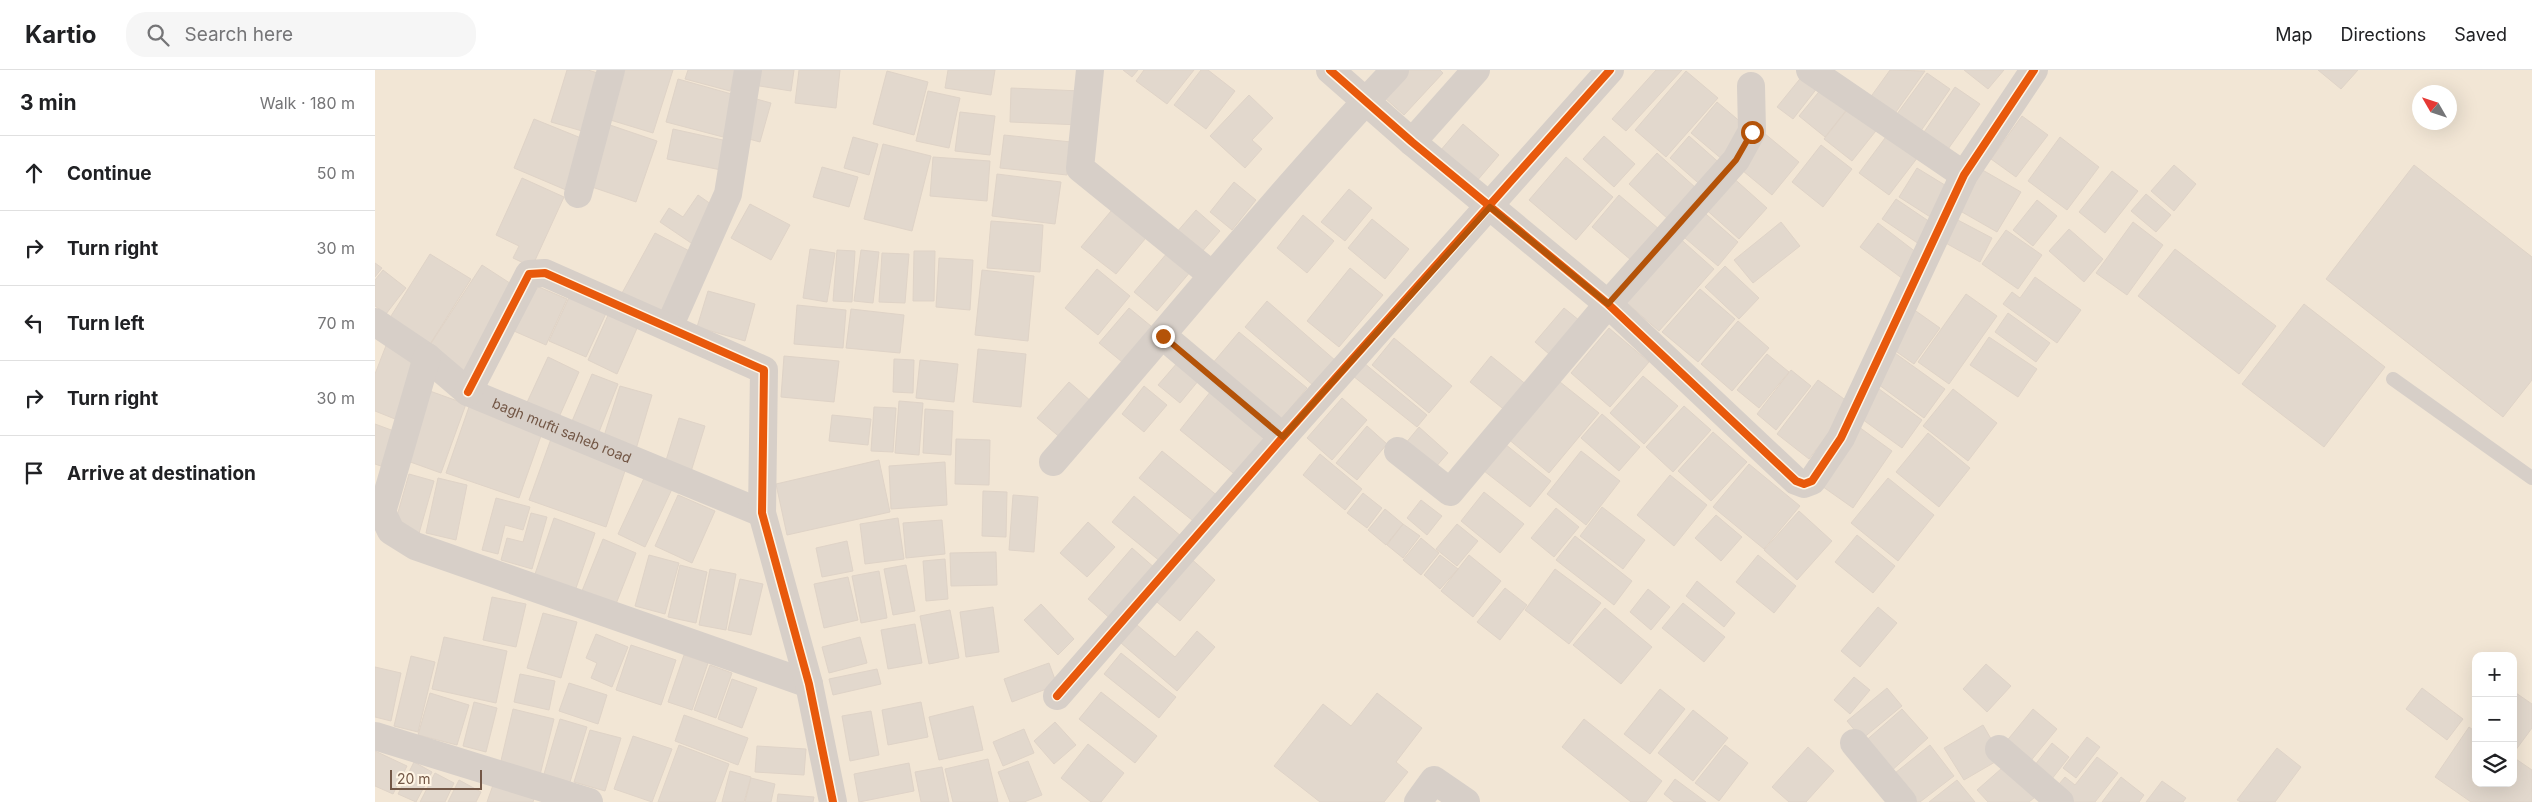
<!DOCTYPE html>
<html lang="en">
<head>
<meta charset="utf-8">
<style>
  body { margin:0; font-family:Inter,sans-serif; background:#f6f6f6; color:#202124 }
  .controls { position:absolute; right:15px; bottom:15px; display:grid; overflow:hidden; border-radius:10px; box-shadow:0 5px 20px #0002 }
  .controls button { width:45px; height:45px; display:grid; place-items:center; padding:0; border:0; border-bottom:1px solid #e0e0e0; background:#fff; color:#202124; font:25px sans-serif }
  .compass { position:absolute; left:2037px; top:15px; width:45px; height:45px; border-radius:50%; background:#fff; box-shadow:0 5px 20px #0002; rotate:309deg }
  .scale { position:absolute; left:15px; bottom:12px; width:92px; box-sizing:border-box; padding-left:5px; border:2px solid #735746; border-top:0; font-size:14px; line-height:18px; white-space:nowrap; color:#735746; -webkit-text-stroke:4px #fff5e5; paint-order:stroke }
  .stop { position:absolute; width:15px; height:15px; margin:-11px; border:4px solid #b45309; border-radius:50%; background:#fff }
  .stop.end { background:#b45309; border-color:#fff; box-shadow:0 1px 5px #0008 }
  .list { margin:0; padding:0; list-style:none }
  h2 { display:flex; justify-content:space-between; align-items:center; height:65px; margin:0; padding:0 20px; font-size:21px }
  h2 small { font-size:16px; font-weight:400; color:#757577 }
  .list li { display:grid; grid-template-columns:32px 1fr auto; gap:15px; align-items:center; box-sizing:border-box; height:75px; padding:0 20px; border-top:1px solid #e0e0e0 }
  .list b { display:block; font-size:19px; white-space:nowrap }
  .list em { font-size:16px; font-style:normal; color:#757577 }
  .icon { flex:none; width:28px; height:28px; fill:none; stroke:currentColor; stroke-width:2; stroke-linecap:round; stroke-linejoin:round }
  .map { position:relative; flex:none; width:2157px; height:732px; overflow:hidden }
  header { display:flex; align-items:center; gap:30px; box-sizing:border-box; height:70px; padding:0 25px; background:#fff; border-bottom:1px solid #e0e0e0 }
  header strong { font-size:24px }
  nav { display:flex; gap:28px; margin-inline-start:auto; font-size:18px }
  .search { width:350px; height:45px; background:#f6f6f6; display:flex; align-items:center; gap:12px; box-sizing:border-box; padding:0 18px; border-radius:20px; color:#757577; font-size:19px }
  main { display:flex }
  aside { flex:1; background:#fff }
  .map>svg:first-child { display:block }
  .residential { fill:#f2e6d5; fill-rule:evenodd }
  .building { fill:#e2d8cd; stroke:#dfd3c7 }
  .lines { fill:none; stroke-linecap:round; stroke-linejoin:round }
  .lane { stroke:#d7cfc8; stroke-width:14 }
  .street { stroke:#d7cfc8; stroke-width:28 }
  .cycleway-casing { stroke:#fff5e5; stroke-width:11 }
  .cycleway { stroke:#e8590c; stroke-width:8 }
  .route { stroke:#b45309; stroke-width:6 }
  .labels { text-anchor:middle; stroke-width:4; stroke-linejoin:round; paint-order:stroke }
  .street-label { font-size:14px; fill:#735746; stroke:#fff5e5 }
</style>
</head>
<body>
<header>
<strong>Kartio</strong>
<div class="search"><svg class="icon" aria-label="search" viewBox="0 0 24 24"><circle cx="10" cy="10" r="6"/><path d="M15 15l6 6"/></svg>Search here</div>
<nav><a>Map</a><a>Directions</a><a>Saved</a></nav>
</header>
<main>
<aside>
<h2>3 min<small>Walk · 180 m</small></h2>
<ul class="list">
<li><svg class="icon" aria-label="ahead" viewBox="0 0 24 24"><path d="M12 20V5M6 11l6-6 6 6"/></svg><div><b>Continue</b></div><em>50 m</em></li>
<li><svg class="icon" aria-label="right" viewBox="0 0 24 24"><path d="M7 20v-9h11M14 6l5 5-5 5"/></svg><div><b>Turn right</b></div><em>30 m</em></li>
<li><svg class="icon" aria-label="left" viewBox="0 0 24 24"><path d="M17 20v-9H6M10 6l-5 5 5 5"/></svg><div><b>Turn left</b></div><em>70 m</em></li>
<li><svg class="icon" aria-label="right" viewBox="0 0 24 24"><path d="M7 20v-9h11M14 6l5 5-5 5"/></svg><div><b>Turn right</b></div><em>30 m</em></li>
<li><svg class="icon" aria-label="arrive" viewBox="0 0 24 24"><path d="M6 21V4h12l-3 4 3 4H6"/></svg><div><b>Arrive at destination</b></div></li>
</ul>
</aside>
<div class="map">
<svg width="2157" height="732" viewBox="0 0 2157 732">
  <rect width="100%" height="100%" fill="#f6f0e5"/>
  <path class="residential" d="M0,0h2157v732h-2157zM2044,22h30v30h-30zM2101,586h37v127h-37z"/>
  <path class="building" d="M192,0h21l19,6 -18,57 -38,-11z
    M248,0h50l-20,63 -46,-14z
    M313,0h48l-6,21 -45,-12z
    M375,0h44l-3,21 -44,-7z
    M424,0h41l-4,38 -41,-5z
    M573,0h47l-4,25 -46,-7z
    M748,0h15l-6,7z
    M769,0h50l-27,34 -31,-23z
    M826,0h7l27,21 -29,38 -32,-24z
    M1034,0h31l3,3 -39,42 -20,-18z
    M1281,0h26l-56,61 -14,-12z
    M1515,0l35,1 -34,48 -24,-17z
    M1589,0h40l-16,19z
    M1943,0h40l-17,19z
    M512,1l41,11 -14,53 -41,-11z
    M1311,1l32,27 -52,59 -31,-27z
    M1552,3l23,16 -32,46 -24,-17z
    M1428,5l15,12 -25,32 -16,-12z
    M303,9l57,16 -12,42 -57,-15z
    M1580,17l25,17 -34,48 -24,-17z
    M636,18l70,3 -1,34 -70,-3z
    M1447,18l26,20 -23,29 -26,-21z
    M553,21l32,7 -11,50 -33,-7z
    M874,25l24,23 -21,22 10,9 -17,19 -35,-32z
    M374,27l22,6 -11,39 -22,-6z
    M1342,32l32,27 -26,31 -32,-27z
    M1476,35l28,22 -27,34 -28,-22z
    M585,42l35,4 -5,39 -35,-4z
    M1647,46l26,19 -32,42 -25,-18z
    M159,49l52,21 -20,50 -52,-22z
    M232,54l50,17 -21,61 -50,-17z
    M1088,54l36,31 -23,27 -36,-31z
    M298,59l59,13 -6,29 -59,-12z
    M1389,63l35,29 -27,33 -35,-29z
    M1513,64l30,23 -29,38 -30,-22z
    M629,65l67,7 -4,33 -67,-7z
    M1229,66l31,28 -21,23 -31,-28z
    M1314,66l35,31 -19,22 -35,-31z
    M478,67l25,7 -9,31 -25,-7z
    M1685,67l39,30 -32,43 -39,-29z
    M508,74l48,12 -19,75 -48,-12z
    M1446,75l31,24 -29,38 -31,-25z
    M1282,83l39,35 -28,31 -39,-35z
    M558,87l57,4 -3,40 -57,-5z
    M1191,87l47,40 -37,43 -47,-40z
    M1799,95l22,19 -22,27 -23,-20z
    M2039,95l118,92v123l-29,37 -177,-138z
    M447,97l36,10 -9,30 -36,-10z
    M1542,98l36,22 -18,30 -36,-23z
    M1604,98l42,24 -24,40 -42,-24z
    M1737,101l26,20 -33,42 -26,-21z
    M622,104l64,8 -6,42 -63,-8z
    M1355,105l37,33 -28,31 -37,-33z
    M147,108l42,19 -32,70 -19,-9 6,-12 -23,-11z
    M859,112l22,18 -24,30 -22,-18z
    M974,119l23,19 -27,33 -24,-19z
    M1771,124l25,21 -15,17 -25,-21z
    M323,125l20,14 -24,36 -34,-23 9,-14 14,9z
    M1244,125l47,40 -28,31 -46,-39z
    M1521,129l37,25 -14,20 -37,-25z
    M1662,130l20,16 -24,30 -20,-16z
    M375,134l40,21 -19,35 -40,-22z
    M741,135l34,28 -34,41 -35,-27z
    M1324,138l39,34 -20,24 -39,-33z
    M821,140l24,21 -20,23 -24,-21z
    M928,145l31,26 -27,32 -30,-25z
    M1579,148l38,20 -12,24 -38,-21z
    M997,149l37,30 -24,30 -37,-31z
    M616,151l52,4 -3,47 -53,-4z
    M1406,152l19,24 -47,37 -19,-23z
    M1758,152l30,23 -36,50 -31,-22z
    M1503,153l43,33 -18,23 -43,-32z
    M1694,159l34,30 -19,23 -35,-31z
    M1631,160l36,25 -24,34 -36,-25z
    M280,163l44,23 -33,61 -44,-24z
    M1301,165l38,34 -55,62 -38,-33z
    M435,179l25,4 -8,49 -24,-4z
    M1800,179l101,77 -37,48 -101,-78z
    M462,180l18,1 -3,51 -19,-1z
    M486,180l18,2 -6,51 -19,-2z
    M539,181h21l-1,50h-21z
    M793,182l23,19 -34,40 -23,-19z
    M507,183l27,1 -4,49 -26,-1z
    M55,184l41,25 -44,70 -41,-25z
    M564,188l34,2 -3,50 -34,-3z
    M0,193l7,5 -7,9z
    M107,195l37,24 -54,84 -37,-25z
    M1350,196l34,32 -20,21 -34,-32z
    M975,198l33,27 -44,52 -32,-26z
    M722,199l33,27 -32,39 -33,-27z
    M8,200l23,18 -20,26 -11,-8v-26z
    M607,200l52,6 -6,65 -53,-6z
    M1660,207l46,33 -24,33 -54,-39 9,-12 8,6z
    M152,212l40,17 -21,46 -39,-17z
    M1325,219l35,30 -37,43 -36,-30z
    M333,221l47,13 -10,37 -48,-14z
    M196,223l37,16 -22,48 -37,-16z
    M1591,224l31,22 -48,68 -31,-22z
    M892,231l69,60 -22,25 -69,-59z
    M1929,234l81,63 -61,80 -82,-63z
    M422,235l49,5 -3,38 -49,-4z
    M754,238l28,23 -30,35 -28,-23z
    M1189,238l21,17 -29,35 -21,-18z
    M476,239l53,6 -4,38 -54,-5z
    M1538,239l27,19 -26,36 -27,-19z
    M234,243l29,13 -21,48 -29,-14z
    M1633,243l42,30 -14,19 -41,-30z
    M1363,251l31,27 -37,43 -31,-27z
    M1234,258l40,34 -39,45 -39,-34z
    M864,262l68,56 -27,33 -68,-57z
    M1614,267l48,32 -19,28 -48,-32z
    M1019,268l58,48 -23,27 -57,-48z
    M12,273l38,15 -25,63 -25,-10v-37z
    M603,279l48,5 -5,53 -48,-5z
    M1517,281l53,38 -21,29 -53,-39z
    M1392,284l22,18 -30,36 -22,-18z
    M409,286l55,5 -5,41 -53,-5z
    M1116,286l42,34 -21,26 -42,-34z
    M173,287l31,15 -23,52 -32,-15z
    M519,289l20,1 -1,33 -20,-1z
    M545,290l38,4 -4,38 -38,-4z
    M803,292l21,18 -19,23 -22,-18z
    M989,293l63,52 -10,12 -64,-51z
    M1416,300l20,16 -35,44 -19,-16z
    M217,304l26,10 -21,53 -27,-11z
    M1268,306l35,30 -34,38 -34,-31z
    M1180,308l44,35 -50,60 -42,-35z
    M1443,310l33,24 -42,55 -32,-25z
    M694,312l23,20 -30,37 -25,-21z
    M245,316l32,9 -16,54 -33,-10z
    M769,316l23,19 -23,27 -22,-18z
    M1500,316l47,34 -20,28 -47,-34z
    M1578,319l44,34 -29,38 -45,-35z
    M52,320l39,14 -25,69 -39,-14z
    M836,321l59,48 -32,38 -58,-47z
    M967,328l25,22 -35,40 -25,-22z
    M524,331l24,2 -4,52 -24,-2z
    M95,334l73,26 -24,68 -73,-25z
    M1309,336l27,24 -38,42 -27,-25z
    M499,337l22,1 -3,44 -22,-1z
    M550,339l28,2 -2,44 -28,-2z
    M1227,344l38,33 -21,24 -38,-33z
    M457,345l39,4 -3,26 -39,-4z
    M304,348l26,8 -15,49 -26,-8z
    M0,354l19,7 -13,35 -6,-2z
    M992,356l20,18 -30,36 -21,-17z
    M1044,357l29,26 -14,16 -29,-25z
    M1484,357l33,24 -39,57 -34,-24z
    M1338,362l34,30 -36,39 -33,-30z
    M1553,363l42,35 -31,39 -43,-35z
    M176,369l76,26 -21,62 -77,-27z
    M581,369l34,1 -1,45 -34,-1z
    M1125,370l51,41 -21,26 -51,-40z
    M787,381l57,46 -22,27 -58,-46z
    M1206,381l39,30 -34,44 -39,-31z
    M945,384l42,35 -17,21 -42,-35z
    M504,390l11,52 -103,23 -11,-51z
    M570,392l2,43 -56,4 -2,-43z
    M1374,394l51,42 -36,43 -51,-42z
    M34,404l25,7 -16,56 -25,-7z
    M1295,405l37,30 -33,41 -37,-31z
    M270,406l27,13 -27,58 -27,-13z
    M63,408l29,7 -11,55 -30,-7z
    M1513,408l46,37 -36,46 -47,-38z
    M608,421l24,1 -1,45 -24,-1z
    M1109,422l40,32 -24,29 -39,-32z
    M988,423l19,15 -15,20 -20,-15z
    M303,425l37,16 -23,52 -37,-17z
    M638,425l25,2 -4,55 -25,-2z
    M759,426l48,41 -21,25 -49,-40z
    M121,428l34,9 -7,23 -18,-5 -7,29 -16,-4z
    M1046,430l21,16 -15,19 -20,-17z
    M1227,437l43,33 -22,29 -43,-33z
    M1181,438l23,19 -25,30 -23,-19z
    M1010,439l18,15 -17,21 -18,-15z
    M1424,441l33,30 -35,39 -33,-30z
    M156,443l16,4 -15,52 -31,-9 6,-22 16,4z
    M1341,445l26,22 -21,24 -26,-23z
    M179,448l41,15 -20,58 -41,-14z
    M523,448l6,41 -39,5 -5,-40z
    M567,450l3,34 -39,4 -3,-35z
    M713,452l27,25 -28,30 -27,-24z
    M1028,454l17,12 -17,22 -16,-13z
    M1082,454l21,17 -21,25 -21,-17z
    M1482,465l38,31 -22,27 -38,-31z
    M1200,466l57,45 -18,24 -58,-45z
    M1046,468l18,15 -18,22 -18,-15z
    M228,469l33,14 -20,51 -34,-13z
    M472,471l6,30 -31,6 -6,-29z
    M757,478l24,21 -44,51 -24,-21z
    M621,482l1,33 -46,1 -1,-33z
    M274,485l30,8 -14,51 -30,-8z
    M1065,485l18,14 -18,20 -16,-14z
    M1094,485l32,26 -28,36 -32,-26z
    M1383,485l38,31 -22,27 -38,-31z
    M813,486l27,24 -35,41 -28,-23z
    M570,489l3,40 -22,2 -3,-40z
    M305,495l27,7 -11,51 -28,-6z
    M531,495l9,46 -22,4 -9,-46z
    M335,499l26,5 -10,56 -27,-5z
    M1180,499l46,34 -32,41 -44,-34z
    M504,501l8,47 -26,5 -9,-47z
    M473,507l10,43 -34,8 -10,-44z
    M365,509l23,5 -12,51 -23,-5z
    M1322,511l38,32 -11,14 -38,-31z
    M1130,518l22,17 -27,35 -23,-18z
    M1273,519l22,18 -19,23 -21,-18z
    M117,527l34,7 -10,43 -33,-7z
    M1308,533l42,34 -21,25 -42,-34z
    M666,534l33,35 -16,16 -34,-35z
    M618,537l6,45 -33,5 -6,-45z
    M1503,537l19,16 -37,44 -19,-16z
    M1230,538l47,39 -31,37 -48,-39z
    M575,540l9,48 -30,6 -9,-48z
    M168,543l34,9 -16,56 -34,-10z
    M540,554l7,39 -34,6 -7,-39z
    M762,555l38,32 22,-26 18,16 -38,44 -56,-48z
    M221,564l32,13 -16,40 -21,-9 6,-15 -11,-5z
    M69,567l63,14 -11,52 -64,-14z
    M485,567l7,26 -38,10 -7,-26z
    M256,575l45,15 -15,45 -45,-15z
    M746,583l55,44 -17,21 -55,-44z
    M309,585l24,8 -16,47 -24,-8z
    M36,586l24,6 -17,70 -24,-6z
    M674,593l8,22 -45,17 -8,-23z
    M1611,594l25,22 -24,26 -24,-23z
    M335,595l22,8 -16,45 -22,-8z
    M0,597l26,6 -10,48 -16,-4z
    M502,599l4,15 -48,11 -4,-16z
    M145,604l35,7 -6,29 -35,-8z
    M1479,607l16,13 -20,24 -16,-14z
    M357,609l25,9 -15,40 -24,-9z
    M194,613l38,12 -9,29 -39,-13z
    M1512,618l15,18 -40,33 -15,-18z
    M2047,618l41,31 -16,21 -41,-31z
    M1285,619l25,20 -35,45 -26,-20z
    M726,622l56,44 -22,27 -56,-44z
    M55,623l39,12 -12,40 -39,-10z
    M1002,623l45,35 -26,34 12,10 -24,30h-64l-46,-36 49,-62 28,22z
    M2141,623l16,11v24l-17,23 -2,-55z
    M99,632l23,6 -11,44 -23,-6z
    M546,632l7,35 -40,8 -6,-35z
    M598,636l10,44 -44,10 -10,-43z
    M138,639l41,10 -14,56 -40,-10z
    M1527,639l26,29 -39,35 -27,-29z
    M1658,639l24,20 -28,34 -24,-20z
    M1318,640l35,28 -35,43 -35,-28z
    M496,641l8,44 -29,6 -8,-45z
    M309,645l64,23 -10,27 -63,-24z
    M185,649l27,8 -17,55 -26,-8z
    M1209,649l78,62 -16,21h-15l-69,-55z
    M680,652l21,23 -22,19 -20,-23z
    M1608,655l19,33 -38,22 -20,-32z
    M2094,657l7,5v51h37v-26l19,13v32h-61l-36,-25z
    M649,659l10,24 -31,13 -10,-24z
    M215,660l31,8 -16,53 -31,-9z
    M258,666l39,13 -20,53 -38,-13z
    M1712,667l13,10 -24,31 -13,-10z
    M1677,673l17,14 -21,27 -17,-14z
    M713,674l36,29 -23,29h-10l-30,-24z
    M304,675l50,19 -14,38h-57z
    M1350,675l23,18 -29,38 -24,-18z
    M1555,675l24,31 -34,26h-11l-19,-25z
    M382,676l49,3 -2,26 -49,-3z
    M1433,677l26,24 -28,31h-17l-17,-15z
    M1902,678l24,19 -26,35h-34l-4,-2z
    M0,681l32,15 -14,28 -18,-8z
    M1722,687l21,16 -23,29h-26l-15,-12 11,-13 10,8z
    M613,689l10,43h-45l-8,-33z
    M653,691l14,34 -18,7h-14l-12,-30z
    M1635,691l29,33 -10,8h-41l-11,-12z
    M39,692l18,10 -16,30 -18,-8z
    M534,693l5,28 -55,11 -5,-28z
    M567,697l7,35h-28l-6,-30z
    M355,701l21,6 -7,25h-22z
    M60,703l19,10 -9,19h-25z
    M1746,707l23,18 -5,7h-37z
    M376,708l24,6 -4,18h-26z
    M1300,709l31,23h-32l-10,-8z
    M84,710l22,12 -5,10h-28z
    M1582,710l18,22h-46z
    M1787,711l24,17 -3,4h-37z
    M118,715l41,14 -1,3h-46z
    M403,724l36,3 -1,5h-36z"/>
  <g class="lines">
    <path class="lane" d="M2018,309l139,99"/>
    <g class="street">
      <path d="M715,0l-10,98 132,107"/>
      <path d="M955,0l82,72 196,162 188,177 8,3 8,-3 29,-43 123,-263 70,-105"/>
      <path d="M1435,0l154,105"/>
      <path d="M1037,72l64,-72"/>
      <path d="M203,124l33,-124"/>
      <path id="s1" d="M0,252l52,35 41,35 294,121"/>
      <path d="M294,257l59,-133 20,-124"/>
      <path d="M788,266l120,101"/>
      <path d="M52,287l-45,155 9,19 24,15 394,138"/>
      <path d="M93,322l61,-118 16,-1 219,97 -2,143 47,171 24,118"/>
      <path d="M1023,381l52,41 158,-188 128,-144 16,-29 -1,-45"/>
      <path d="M678,392c114,-131 223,-266 342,-392"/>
      <path d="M682,626l226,-259 327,-367"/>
      <path d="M0,666l214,66"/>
      <path d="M1479,673l49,59"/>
      <path d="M1624,679l61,53"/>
      <path d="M1043,732l16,-22 32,22"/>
    </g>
    <g class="cycleway-casing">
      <path id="cycleway" d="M955,0l82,72 196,162 188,177 8,3 8,-3 29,-43 123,-263 70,-105
        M93,322l61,-118 16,-1 219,97 -2,143 47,171 24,118
        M682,626l226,-259 327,-367"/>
    </g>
    <use href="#cycleway" class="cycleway"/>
  </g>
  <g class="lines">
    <path class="route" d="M788,266l120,101 207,-230 118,97 128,-144 16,-28"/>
  </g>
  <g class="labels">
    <g class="street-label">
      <text dy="5" stroke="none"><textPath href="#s1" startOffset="218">bagh mufti saheb road</textPath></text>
    </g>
  </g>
</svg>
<div class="controls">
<button>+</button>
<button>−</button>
<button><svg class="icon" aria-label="layers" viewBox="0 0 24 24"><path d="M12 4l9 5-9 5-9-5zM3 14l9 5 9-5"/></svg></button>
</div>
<svg class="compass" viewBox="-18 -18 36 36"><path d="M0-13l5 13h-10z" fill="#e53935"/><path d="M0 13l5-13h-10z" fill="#757577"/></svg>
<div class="scale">20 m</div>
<div class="stop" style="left:1377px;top:62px"></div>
<div class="stop end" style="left:788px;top:266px"></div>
</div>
</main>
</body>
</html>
